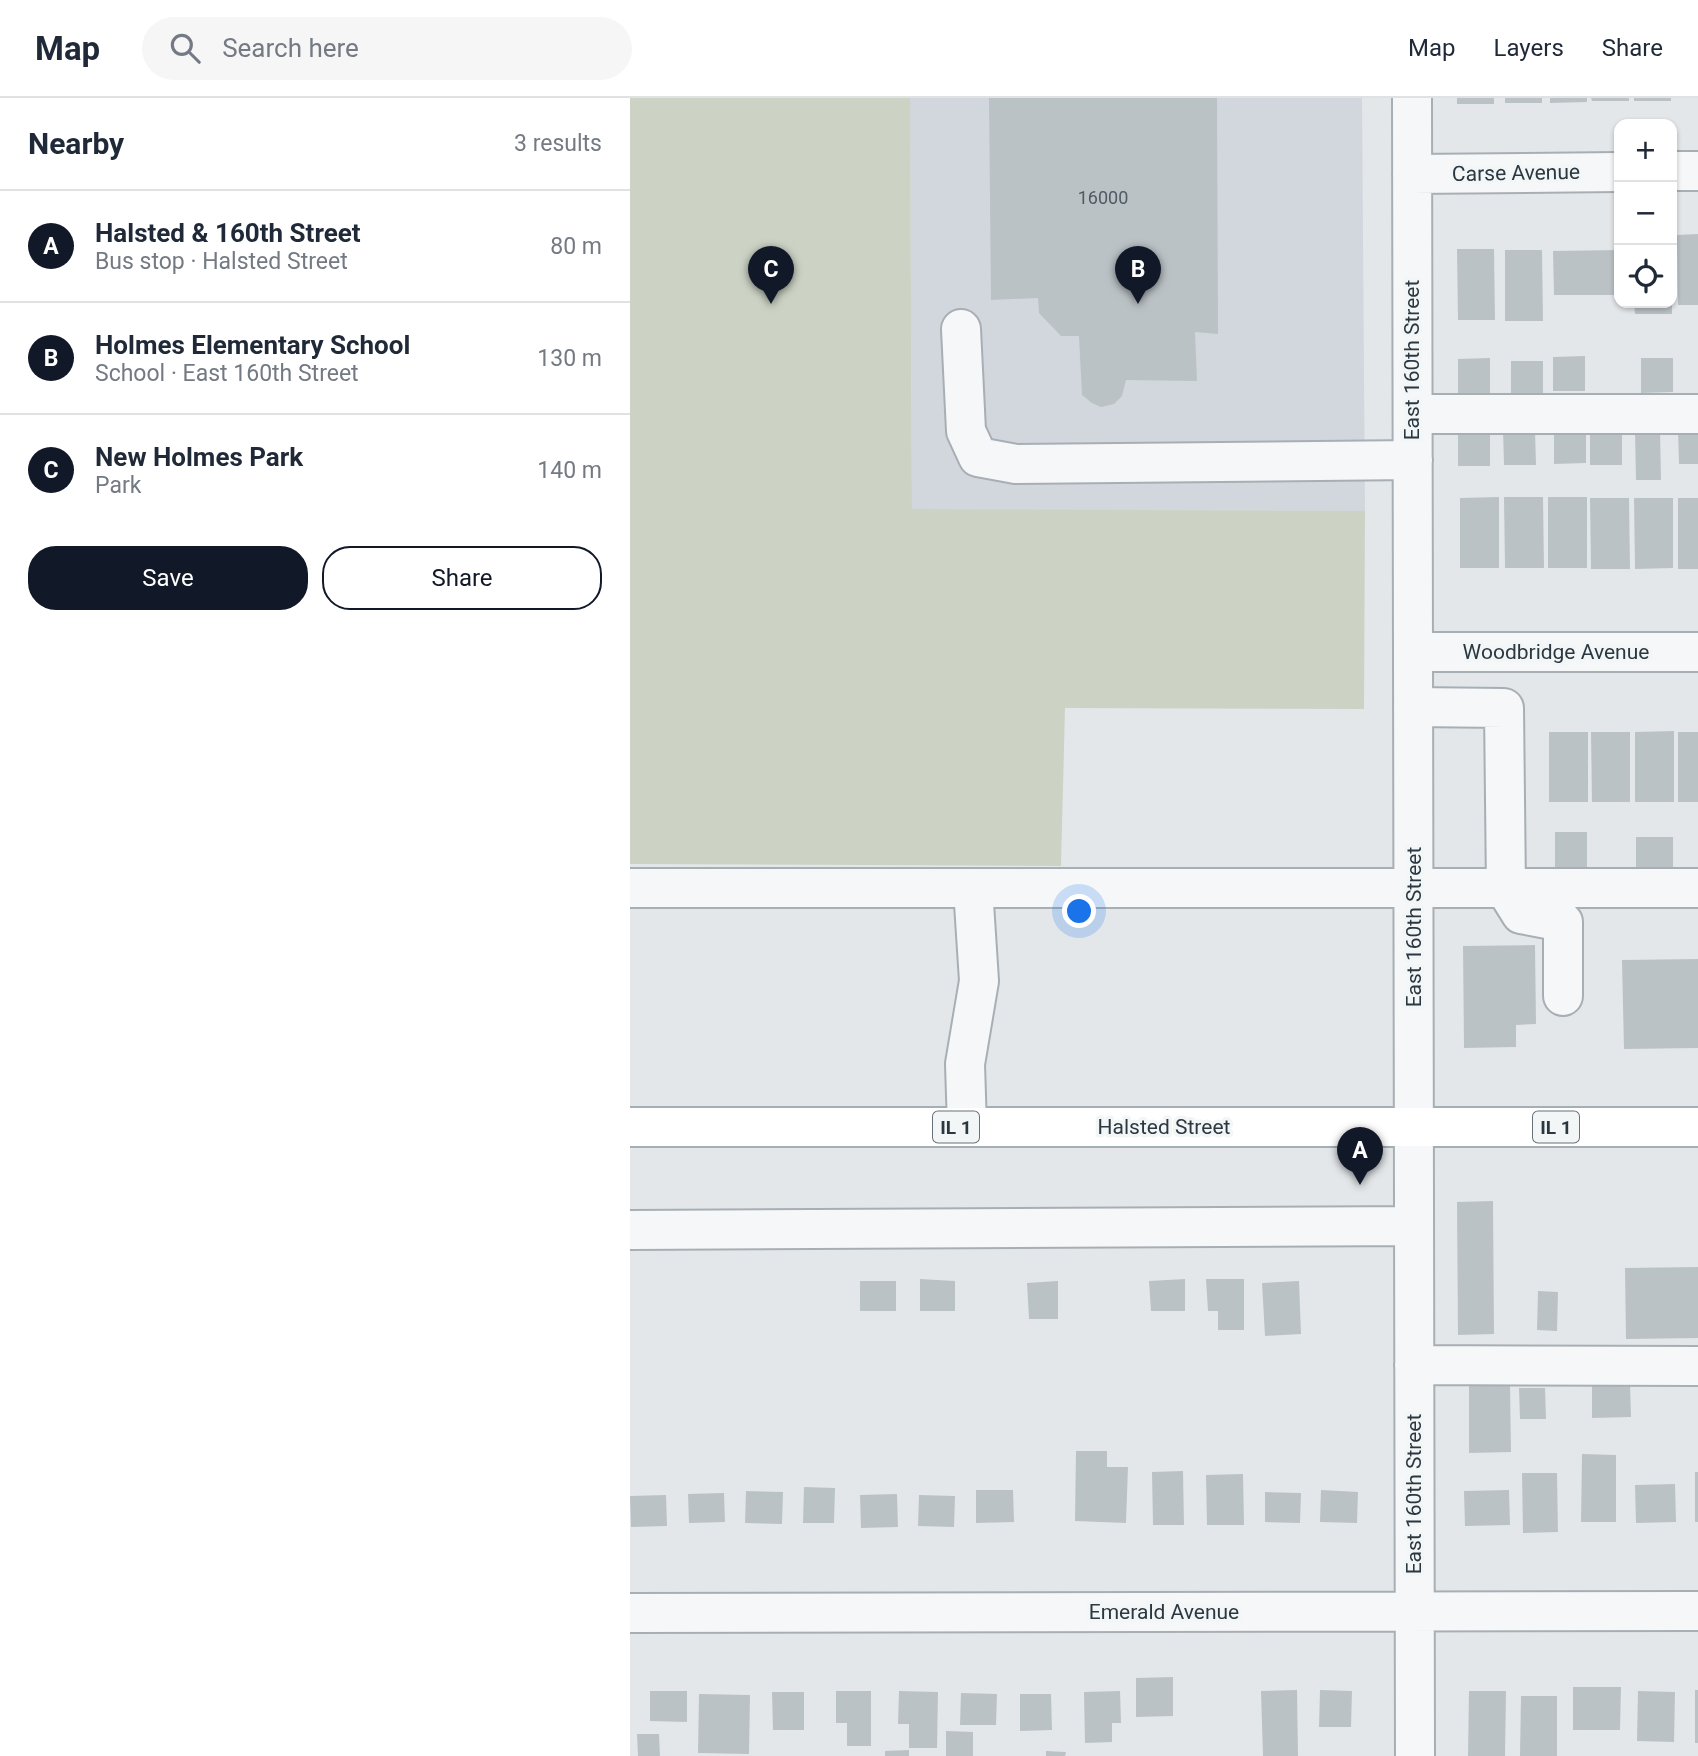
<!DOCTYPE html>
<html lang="en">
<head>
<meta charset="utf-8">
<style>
  body { margin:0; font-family:Roboto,sans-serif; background:#f6f6f7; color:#1f2937 }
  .controls { position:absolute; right:21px; top:21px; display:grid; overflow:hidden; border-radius:14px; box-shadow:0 2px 5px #0004 }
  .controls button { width:63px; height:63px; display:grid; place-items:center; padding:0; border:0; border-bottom:2px solid #e0e1e3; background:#fff; color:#1f2937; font:35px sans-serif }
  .you { position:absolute; left:450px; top:814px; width:24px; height:24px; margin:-18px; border:5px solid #fff; border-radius:50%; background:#1a73e8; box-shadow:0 0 0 10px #1a73e833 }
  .badge { display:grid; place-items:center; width:46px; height:46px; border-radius:50%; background:#111827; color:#fff; font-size:23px; font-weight:700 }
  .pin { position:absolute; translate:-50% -58px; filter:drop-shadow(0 2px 4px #0008) }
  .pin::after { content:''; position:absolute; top:37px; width:24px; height:21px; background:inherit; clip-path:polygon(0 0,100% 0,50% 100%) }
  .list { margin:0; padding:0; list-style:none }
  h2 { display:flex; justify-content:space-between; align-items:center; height:91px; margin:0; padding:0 28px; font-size:30px }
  h2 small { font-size:23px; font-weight:400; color:#747a83 }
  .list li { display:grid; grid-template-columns:46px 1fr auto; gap:21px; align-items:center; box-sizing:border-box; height:112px; padding:0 28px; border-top:2px solid #e0e1e3 }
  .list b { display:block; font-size:26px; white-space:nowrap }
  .list p { margin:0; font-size:23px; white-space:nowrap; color:#747a83 }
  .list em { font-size:23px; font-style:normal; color:#747a83 }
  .actions { display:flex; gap:14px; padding:21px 28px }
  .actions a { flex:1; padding:16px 0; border:2px solid #111827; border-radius:28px; text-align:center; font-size:24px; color:#111827 }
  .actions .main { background:#111827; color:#fff }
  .icon { flex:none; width:38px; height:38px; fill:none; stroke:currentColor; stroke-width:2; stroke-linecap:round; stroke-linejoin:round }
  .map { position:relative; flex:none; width:1068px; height:1658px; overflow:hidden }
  header { display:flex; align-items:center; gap:42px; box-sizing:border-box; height:98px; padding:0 35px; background:#fff; border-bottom:2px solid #e0e1e3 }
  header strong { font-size:33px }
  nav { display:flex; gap:38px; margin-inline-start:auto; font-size:24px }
  .search { width:490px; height:63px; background:#f6f6f7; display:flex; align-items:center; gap:18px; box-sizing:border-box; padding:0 24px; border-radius:38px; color:#747a83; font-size:26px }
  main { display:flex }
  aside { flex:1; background:#fff }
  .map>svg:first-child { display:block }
  .built { fill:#d1d7dc }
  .green { fill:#ccd3c5 }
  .building { fill:#bbc2c6 }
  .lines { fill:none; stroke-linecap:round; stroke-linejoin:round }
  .minor-casing { stroke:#a8afb4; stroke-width:42 }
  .major-casing { stroke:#a3aeb5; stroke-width:42 }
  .minor { stroke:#f6f7f9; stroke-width:38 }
  .major { stroke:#fff; stroke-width:38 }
  .labels { text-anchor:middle; stroke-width:7; stroke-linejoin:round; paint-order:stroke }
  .number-label { font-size:18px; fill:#505a62 }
  .shield { fill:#f3f6f7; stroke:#687178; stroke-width:2 }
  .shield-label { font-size:19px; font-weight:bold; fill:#2c3841 }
  .street-label { font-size:21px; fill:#2c3841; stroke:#f3f6f7 }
</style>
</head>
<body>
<header>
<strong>Map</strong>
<div class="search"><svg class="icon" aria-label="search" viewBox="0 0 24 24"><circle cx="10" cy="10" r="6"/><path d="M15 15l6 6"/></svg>Search here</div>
<nav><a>Map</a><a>Layers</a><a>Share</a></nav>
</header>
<main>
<aside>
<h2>Nearby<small>3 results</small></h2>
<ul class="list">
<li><span class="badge">A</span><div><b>Halsted &amp; 160th Street</b><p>Bus stop · Halsted Street</p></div><em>80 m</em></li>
<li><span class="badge">B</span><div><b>Holmes Elementary School</b><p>School · East 160th Street</p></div><em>130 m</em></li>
<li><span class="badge">C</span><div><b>New Holmes Park</b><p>Park</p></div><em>140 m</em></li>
</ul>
<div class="actions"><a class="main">Save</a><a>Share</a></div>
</aside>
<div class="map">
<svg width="1068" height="1658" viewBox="0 0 1068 1658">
  <rect width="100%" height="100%" fill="#e3e7ea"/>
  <path class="built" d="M280,0h452l3,413 -453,-1z"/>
  <path class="green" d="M0,0h280l2,411 453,2 -1,198 -299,-1 -4,158 -431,-2z"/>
  <path class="building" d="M359,0h228l1,236 -23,-2 2,49 -71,-1 -4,16 -8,8 -13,3 -9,-4 -10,-8 -3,-59h-18l-22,-23 -1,-15 -47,2z
    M827,0h37v6h-37z
    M875,0h37v5h-37z
    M920,0h37v4l-37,1z
    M961,0h38v3h-37z
    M1004,0h37v3h-37z
    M1068,136v71h-20l-1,-70z
    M827,151h37l1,71h-37z
    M875,152h37l1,71h-38z
    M989,152v45h-65l-1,-44z
    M1004,205h38v11h-37z
    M955,258v35h-32v-34z
    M860,260v35h-32v-34z
    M1011,260h32v34l-32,1z
    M881,263h32v34l-32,1z
    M924,331h32v34l-32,1z
    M1048,331h20v35h-19z
    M860,332v36h-32v-35z
    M873,332h32l1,35h-32z
    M960,332h32v35h-32z
    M1005,332h25l1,50h-25z
    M869,399v71h-39v-70z
    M874,399h39l1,71h-39z
    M918,399h39v71h-39z
    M960,400h39l1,71h-39z
    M1004,400h39v70l-38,1z
    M1048,400h20v71h-20z
    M1044,633v71h-39v-70z
    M919,634h39v70h-39z
    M961,634h39v70h-38z
    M1048,634h20v70h-20z
    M925,734h32v35h-32z
    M1006,739h37v39l-37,-1z
    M905,847l1,79 -20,1v22l-52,1 -1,-102z
    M1068,861v89l-74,1 -2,-89z
    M863,1103l1,133 -36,1 -1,-133z
    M1068,1169v71l-72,1 -1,-71z
    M290,1181l35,2v30h-35z
    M555,1181v32h-34l-2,-30z
    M576,1181h38v51h-26v-19h-10z
    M230,1183h36v30h-36z
    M428,1183v38h-29l-2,-36z
    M669,1183l2,53 -36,2 -3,-53z
    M908,1193l20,1 -1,39 -20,-1z
    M962,1286h38l1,33 -39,1z
    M880,1287l1,67 -42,1v-67z
    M889,1290h26l1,31h-26z
    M446,1353h31v16h21l-2,56 -51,-2z
    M952,1356l34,1v67h-35z
    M553,1373l1,54h-31l-1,-53z
    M1065,1374h3v50h-3z
    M892,1375h35l1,59 -35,1z
    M613,1376l1,51h-37l-1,-50z
    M1045,1386l1,38 -40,1 -1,-38z
    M174,1389l31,1 -1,35h-31z
    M346,1392h37l1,32 -38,1z
    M691,1392l37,2 -1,31 -37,-1z
    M879,1392l1,35 -45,1 -1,-35z
    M116,1393l37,1 -1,32 -37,-1z
    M635,1394l36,1 -1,30 -35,-1z
    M94,1395l1,29 -36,1 -1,-29z
    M267,1396l1,33 -37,1 -1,-33z
    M36,1397l1,31 -36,1 -1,-31z
    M289,1397l36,1 -1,31 -36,-1z
    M543,1579v39l-37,1v-39z
    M943,1589h48l-1,43h-47z
    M667,1592l1,66h-35l-2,-65z
    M690,1592l32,1 -1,36h-32z
    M1065,1592h3v53h-3z
    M20,1593h37v31l-37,-1z
    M206,1593h35v55h-24v-23h-11z
    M269,1593l39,1 -1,56h-28v-24h-11z
    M490,1593l1,32h-9v19l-27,1 -1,-51z
    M839,1593h37l-1,65h-37z
    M1008,1593l37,1 -1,50 -37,-1z
    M142,1594h32v38h-31z
    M331,1595l36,1 -1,31h-36z
    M69,1596l51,1 -1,59 -51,-1z
    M390,1596h31l1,36 -32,1z
    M891,1598h36v60h-37z
    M316,1633l27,1v24h-27z
    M7,1636h22l1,22h-22z
    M279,1652v6h-24v-5z
    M416,1653l20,1 -1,4h-19z"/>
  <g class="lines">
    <g class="minor-casing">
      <path id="minor" d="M782,0l3,1658
        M1042,73h26
        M782,76l207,-2
        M331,231l5,102 12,26 38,7 397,-4
        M783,316h285
        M783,554h285
        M783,609l91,1 2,182 15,24 42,8v74
        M0,790h1068
        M337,1029l-2,-63 14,-83 -6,-93
        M0,1132l784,-4
        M784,1267l284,1
        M0,1515l1068,-2"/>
    </g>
    <g class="major-casing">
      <path id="major" d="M0,1029h1068"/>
    </g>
    <use href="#minor" class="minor"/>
    <use href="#major" class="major"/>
  </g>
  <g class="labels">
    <g class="number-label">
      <text x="473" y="106">16000</text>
    </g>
    <g class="shield">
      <rect x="303" y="1013.5" width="46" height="31" rx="5"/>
      <rect x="903" y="1013.5" width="46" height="31" rx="5"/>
    </g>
    <g class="shield-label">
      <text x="326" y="1036">IL 1</text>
      <text x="926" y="1036">IL 1</text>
    </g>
    <g class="street-label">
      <text transform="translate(886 75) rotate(-1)" y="7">Carse Avenue</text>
      <text transform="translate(782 262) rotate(-90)" y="7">East 160th Street</text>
      <text x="926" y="561">Woodbridge Avenue</text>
      <text transform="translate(784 829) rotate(-90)" y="7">East 160th Street</text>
      <text x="534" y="1036">Halsted Street</text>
      <text transform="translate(784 1396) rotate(-90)" y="7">East 160th Street</text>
      <text x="534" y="1521">Emerald Avenue</text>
    </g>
  </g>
</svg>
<div class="controls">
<button>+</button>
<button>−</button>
<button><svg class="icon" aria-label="locate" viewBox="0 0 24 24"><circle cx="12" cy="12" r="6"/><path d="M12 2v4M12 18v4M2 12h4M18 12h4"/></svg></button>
</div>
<div class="you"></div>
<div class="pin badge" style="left:730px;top:1087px">A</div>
<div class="pin badge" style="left:508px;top:206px">B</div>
<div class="pin badge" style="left:141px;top:206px">C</div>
</div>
</main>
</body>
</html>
